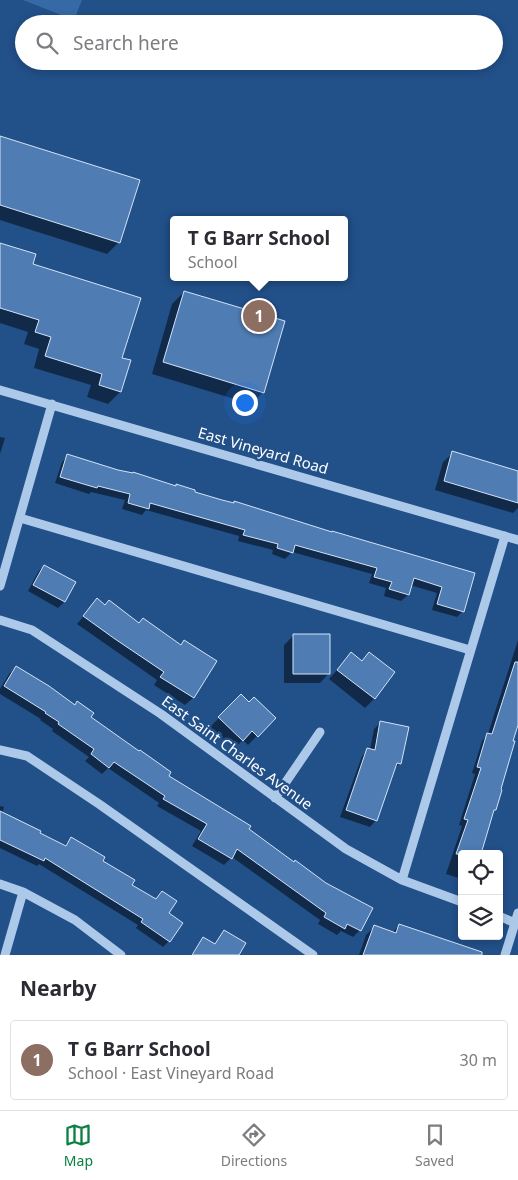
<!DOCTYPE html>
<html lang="en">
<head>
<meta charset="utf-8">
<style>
  body { margin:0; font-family:"Noto Sans",sans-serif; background:#f2f2f3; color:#2b2b33 }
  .controls { position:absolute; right:15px; bottom:15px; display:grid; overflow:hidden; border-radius:5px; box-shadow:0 2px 8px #0003 }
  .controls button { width:45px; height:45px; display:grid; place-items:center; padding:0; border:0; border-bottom:1px solid #e1e1e2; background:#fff; color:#2b2b33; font:25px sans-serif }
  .you { position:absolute; left:244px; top:402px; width:18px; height:18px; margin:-12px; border:4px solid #fff; border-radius:50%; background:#1a73e8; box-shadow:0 0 0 8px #1a73e833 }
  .badge { display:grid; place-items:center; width:32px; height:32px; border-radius:50%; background:#0b8043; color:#fff; font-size:16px; font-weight:700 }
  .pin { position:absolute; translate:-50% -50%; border:2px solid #fff; box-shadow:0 1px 5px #0006 }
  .popup { position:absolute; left:170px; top:216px; width:178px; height:65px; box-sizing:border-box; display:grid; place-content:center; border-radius:5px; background:#fff; filter:drop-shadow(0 1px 4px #0005); font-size:16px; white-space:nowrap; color:#7c7c81 }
  .popup b { font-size:19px; color:#2b2b33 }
  .popup::after { content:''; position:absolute; left:50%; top:100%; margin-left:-10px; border:10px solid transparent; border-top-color:#fff }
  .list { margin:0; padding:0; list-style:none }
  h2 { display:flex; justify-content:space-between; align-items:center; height:65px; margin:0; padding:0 20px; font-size:21px }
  h2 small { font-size:16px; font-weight:400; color:#7c7c81 }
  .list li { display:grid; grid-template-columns:32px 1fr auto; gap:15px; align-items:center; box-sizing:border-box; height:80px; margin:0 10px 10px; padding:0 10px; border:1px solid #e1e1e2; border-radius:5px }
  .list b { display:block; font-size:19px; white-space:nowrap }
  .list p { margin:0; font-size:16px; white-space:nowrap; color:#7c7c81 }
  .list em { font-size:16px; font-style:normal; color:#7c7c81 }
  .icon { flex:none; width:28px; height:28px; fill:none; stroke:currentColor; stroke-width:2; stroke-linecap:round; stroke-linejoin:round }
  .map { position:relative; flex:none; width:518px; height:955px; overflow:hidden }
  .search { position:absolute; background:#fff; box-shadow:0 2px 8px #0003; left:15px; right:15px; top:15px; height:55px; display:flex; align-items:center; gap:12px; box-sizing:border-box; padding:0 18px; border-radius:28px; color:#7c7c81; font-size:19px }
  .sheet { height:155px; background:#fff }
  nav { display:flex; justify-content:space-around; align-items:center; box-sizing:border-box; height:70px; border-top:1px solid #e1e1e2; background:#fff; font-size:14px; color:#7c7c81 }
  nav a { display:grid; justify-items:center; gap:2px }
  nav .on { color:#0b8043 }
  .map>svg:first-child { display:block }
  .green { fill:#366aa6 }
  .shadow { fill:#0007 }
  .building { fill:#4f7cb2; stroke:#d2e3f8 }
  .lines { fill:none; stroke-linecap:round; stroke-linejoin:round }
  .minor { stroke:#adc9ea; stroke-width:9 }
  .labels { text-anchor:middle; stroke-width:5; stroke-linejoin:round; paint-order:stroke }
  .street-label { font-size:15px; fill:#fff; stroke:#225089 }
</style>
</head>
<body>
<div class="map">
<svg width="518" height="955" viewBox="0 0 518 955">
  <rect width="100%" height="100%" fill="#225089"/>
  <path class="green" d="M23,0h59l-8,20z"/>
  <path class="shadow" d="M0,137l119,105 -12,12 -107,-34z
    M0,244l121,114 -1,34 -12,12 -21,-7 4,-12 -57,-17 5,-19 -15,-5 4,-12 -28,-9z
    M184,292l79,100 -12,12 -99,-30 20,-70z
    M0,437l5,1 -5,16z
    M453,453l65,19v36l-5,5 -78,-23 8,-28z
    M68,456l125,37 40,11 1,-2 97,32 143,40 -11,37 -6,6 -25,-7 5,-17 -27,-8 -2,10 -7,6 -17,-5 2,-8 -17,-5 3,-9 -80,-22 -7,7 -13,-5 1,-4 -35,-9 1,-5 -93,-26 -4,5 -20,-6 3,-9 -34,-8 -2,2 -34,-11 7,-21z
    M44,566l30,17 -10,19 -6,6 -30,-17 10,-19z
    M97,600l42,24 77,37 -23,37 -8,7 -31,-20 3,-5 -80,-56z
    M294,635l35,38 -9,10h-36v-38z
    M518,640v81l-24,89 -32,44v25l-16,-5 16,-48 -3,-1 16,-51 -3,-1 10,-32 6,-7z
    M351,654l11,8 31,10 -19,27 -9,9 -36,-29z
    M16,667l73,50 78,59 81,53 112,101 -7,7 -12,-6 -4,4 -19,-11 2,-4 -88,-63 -8,8 -32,-19 9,-15 -44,-25 2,-3 -51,-35 -6,6 -17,-13 4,-4 -37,-26 1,-2 -13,-9 1,-1 -41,-25v-5l9,-15z
    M241,696l8,7 25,15 -26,27 -5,-5 -10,9 -23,-22z
    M381,722l19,41 -6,6 -18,51 -6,7 -30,-10 22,-61 6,-6h2l4,-21z
    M0,806l4,1 -2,7 62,32 8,-8 95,75 2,28 -6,6 -27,-19 2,-3 -99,-61 -2,2 -37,-18z
    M399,926l61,29h-101l7,-20 8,-8 18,6z
    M224,931l16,24h-49l12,-17 11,7z"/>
  <path class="building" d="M0,136l140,44 -20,63 -120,-38z
    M0,243l36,11 -3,10 108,34 -19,60 9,2 -10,32 -22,-7 3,-11 -57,-18 6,-19 -16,-5 4,-12 -39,-12z
    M184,291l101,30 -21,72 -101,-31z
    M452,451l66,20v32l-74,-22z
    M67,454l51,16 15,3v-1l43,14v-2l19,6v2l27,8 12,3v-2l98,31v-1l143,42 -11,39 -27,-8 5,-17 -28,-9 -5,17 -20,-6 3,-7 -18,-5 3,-9 -82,-23 -2,8 -16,-5 1,-4 -35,-9 2,-5 -95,-27 -1,6 -21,-6 2,-9 -32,-8 -1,2 -37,-11z
    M44,565l32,17 -11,20 -32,-17z
    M97,598l8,7 4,-5 30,23 4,-5 38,27 3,-5 33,21 -23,37 -34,-21 4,-5 -49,-33 -32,-23z
    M293,634h37v40h-37z
    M351,652l11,9 7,-9 26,20 -20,27 -38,-29z
    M515,662h3v63l-5,16h2l-14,48 1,1 -6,20h-2l-13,44h-25l12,-34 -4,-1 17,-51 -4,-1 10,-34 5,1z
    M16,666l33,20 26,19 2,-4 17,12 -3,4 48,34 1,-1 31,22 -2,4 82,50 -2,3 45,33 1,-2 31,23 47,25 -12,23 -14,-7 -2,5 -21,-12 2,-4 -89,-64 -5,10 -34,-20 9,-15 -44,-25 2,-3 -51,-34 -5,6 -18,-14 3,-5 -36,-25 1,-2 -14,-9 1,-1 -42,-26z
    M241,694l8,8 5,-5 22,21 -18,19 -6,-6 -9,10 -25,-24z
    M380,721l29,6 -8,37 -4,-1 -20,58 -31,-11 21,-62 8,2z
    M0,811l41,20 -1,2 26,13 5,-9 34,20 -2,4 32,19 -3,5 24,14 6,-8 15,10 -8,12 14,10 -13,19 -29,-20 2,-3 -98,-61 -1,3 -44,-21z
    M399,924l83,28v3h-119l11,-30 22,8z
    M224,930l22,13 -7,12h-47l11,-18 12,7z"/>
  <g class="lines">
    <path class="minor" d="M0,390l518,150
      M20,518l450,132
      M0,586l52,-182
      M0,620l32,10 129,84 185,135 56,31 60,22
      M0,750l27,6 72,48 214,151
      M275,798l45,-66
      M402,880l103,-344
      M0,884l23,8 52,28 46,35
      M499,916l16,7
      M5,955l18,-63
      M505,955l13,-42"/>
  </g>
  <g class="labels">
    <g class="street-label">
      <text transform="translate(263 451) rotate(16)" y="5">East Vineyard Road</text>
      <text transform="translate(237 753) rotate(36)" y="5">East Saint Charles Avenue</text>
    </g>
  </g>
</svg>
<div class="controls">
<button><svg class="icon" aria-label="locate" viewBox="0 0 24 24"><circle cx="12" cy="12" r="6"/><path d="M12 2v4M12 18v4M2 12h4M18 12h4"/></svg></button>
<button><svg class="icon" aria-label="layers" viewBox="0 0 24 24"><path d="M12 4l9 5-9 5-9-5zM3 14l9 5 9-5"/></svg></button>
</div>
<div class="you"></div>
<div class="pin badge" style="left:259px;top:316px;background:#8d6e63">1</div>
<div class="popup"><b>T G Barr School</b>School</div>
<div class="search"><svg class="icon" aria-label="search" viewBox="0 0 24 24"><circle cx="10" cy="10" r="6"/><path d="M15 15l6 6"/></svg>Search here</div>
</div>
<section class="sheet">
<h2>Nearby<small></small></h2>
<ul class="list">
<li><span class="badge" style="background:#8d6e63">1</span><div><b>T G Barr School</b><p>School · East Vineyard Road</p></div><em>30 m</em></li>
</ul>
</section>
<nav>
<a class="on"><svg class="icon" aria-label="map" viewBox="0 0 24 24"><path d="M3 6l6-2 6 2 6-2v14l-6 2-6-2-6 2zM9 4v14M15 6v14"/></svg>Map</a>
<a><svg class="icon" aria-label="directions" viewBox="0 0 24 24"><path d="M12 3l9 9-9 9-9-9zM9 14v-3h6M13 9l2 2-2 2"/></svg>Directions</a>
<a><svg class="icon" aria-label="saved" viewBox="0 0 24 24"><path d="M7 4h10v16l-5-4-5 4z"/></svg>Saved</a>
</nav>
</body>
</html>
